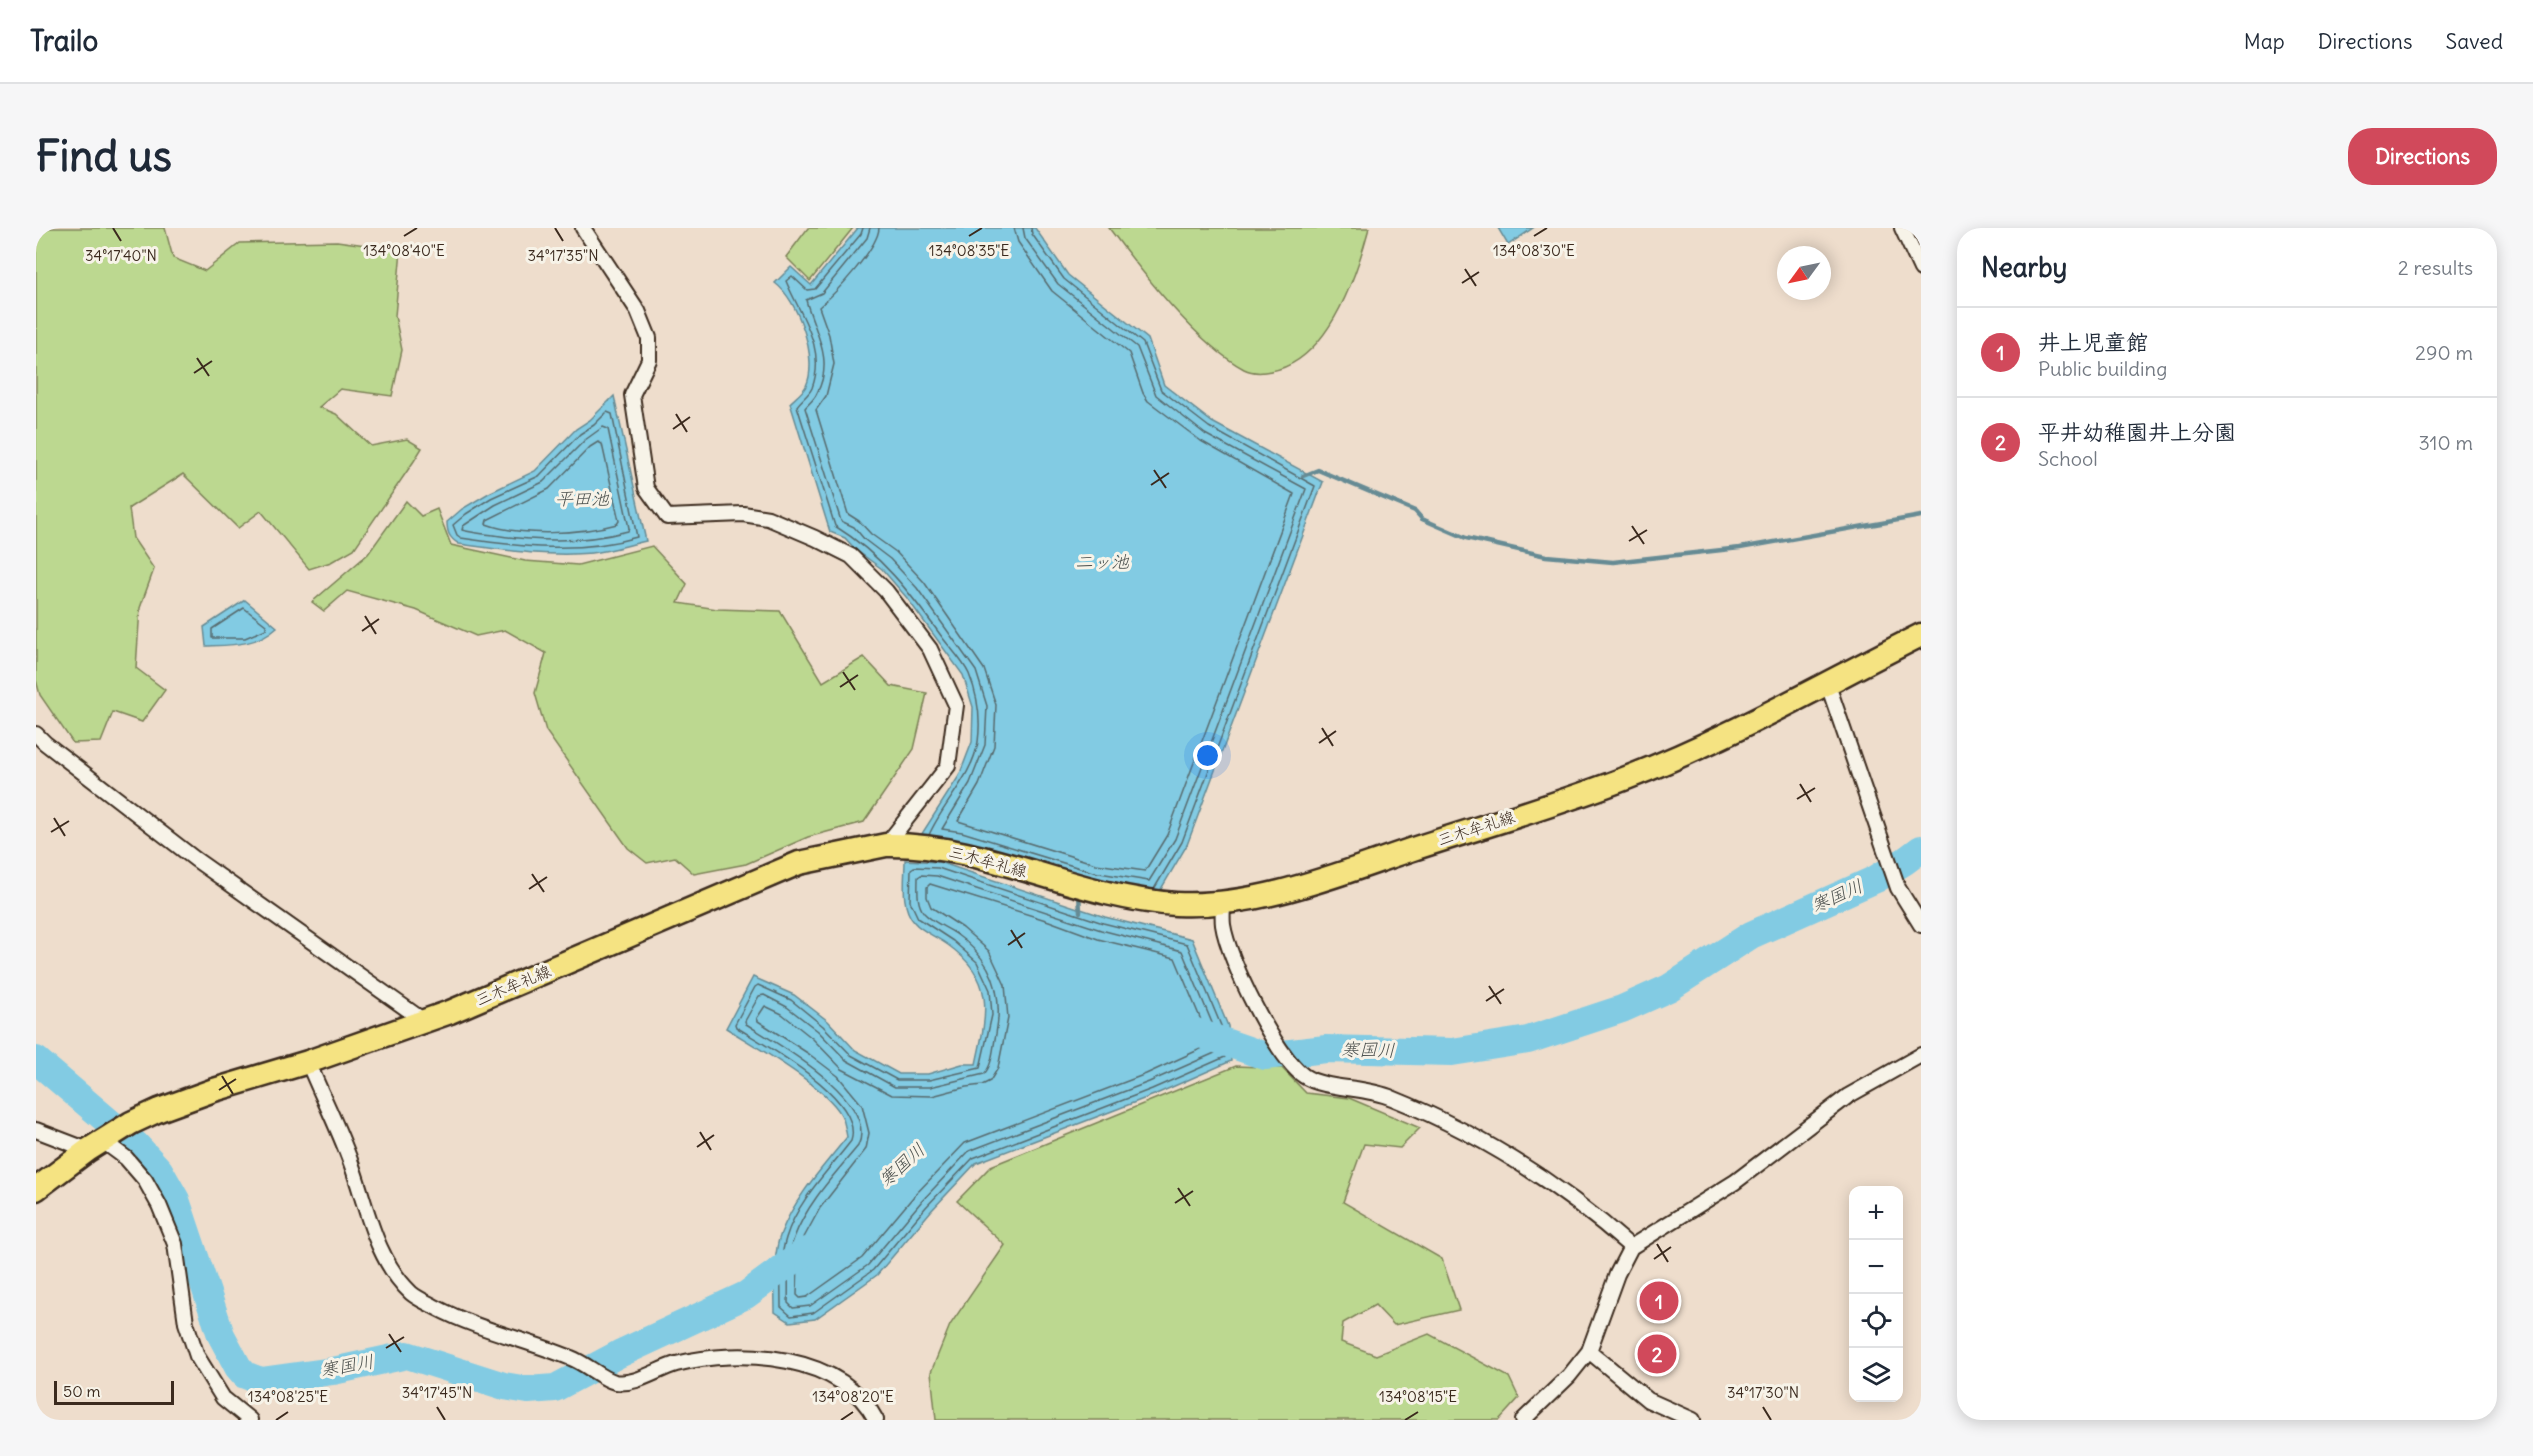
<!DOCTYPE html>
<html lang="en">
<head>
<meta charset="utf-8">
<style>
  body { margin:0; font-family:Delius,"Klee One",sans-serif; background:#f6f6f7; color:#1f2937 }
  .controls { position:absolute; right:18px; bottom:18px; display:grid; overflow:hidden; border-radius:12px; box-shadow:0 3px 15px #0003 }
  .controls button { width:54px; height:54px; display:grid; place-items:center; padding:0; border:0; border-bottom:2px solid #e0e1e3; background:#fff; color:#1f2937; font:30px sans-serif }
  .compass { position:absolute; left:1741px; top:18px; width:54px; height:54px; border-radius:50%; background:#fff; box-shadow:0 3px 15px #0003; rotate:237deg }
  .scale { position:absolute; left:18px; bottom:15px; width:120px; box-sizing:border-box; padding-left:6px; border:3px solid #3b2a1e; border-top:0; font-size:16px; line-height:21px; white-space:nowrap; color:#3b2a1e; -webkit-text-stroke:4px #f7f3e8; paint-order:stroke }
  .you { position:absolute; left:1172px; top:528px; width:21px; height:21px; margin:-15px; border:4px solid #fff; border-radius:50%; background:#1a73e8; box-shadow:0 0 0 9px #1a73e833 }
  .badge { display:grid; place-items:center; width:39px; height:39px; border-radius:50%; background:#d1495b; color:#fff; font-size:20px; font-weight:700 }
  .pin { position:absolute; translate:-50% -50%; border:3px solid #fff; box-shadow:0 2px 6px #0006 }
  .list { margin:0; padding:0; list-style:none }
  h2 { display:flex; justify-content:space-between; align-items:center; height:78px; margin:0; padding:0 24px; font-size:26px }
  h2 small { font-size:20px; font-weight:400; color:#747a83 }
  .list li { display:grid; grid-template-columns:39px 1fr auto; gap:18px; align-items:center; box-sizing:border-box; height:90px; padding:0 24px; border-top:2px solid #e0e1e3 }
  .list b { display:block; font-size:22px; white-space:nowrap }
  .list p { margin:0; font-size:20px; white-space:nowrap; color:#747a83 }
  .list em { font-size:20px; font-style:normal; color:#747a83 }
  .icon { flex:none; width:33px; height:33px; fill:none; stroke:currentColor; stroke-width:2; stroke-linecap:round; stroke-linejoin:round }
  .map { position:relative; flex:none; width:1885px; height:1192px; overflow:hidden; border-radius:24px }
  header { display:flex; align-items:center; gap:36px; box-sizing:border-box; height:84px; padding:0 30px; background:#fff; border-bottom:2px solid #e0e1e3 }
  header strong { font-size:28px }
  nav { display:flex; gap:33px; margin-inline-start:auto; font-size:21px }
  .intro { display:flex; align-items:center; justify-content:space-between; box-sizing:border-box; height:144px; padding:0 36px }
  h1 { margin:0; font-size:42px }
  .button { padding:15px 27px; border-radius:24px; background:#d1495b; color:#fff; font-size:21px; font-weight:700 }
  main { display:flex; gap:36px; padding:0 36px }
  aside { flex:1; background:#fff; border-radius:24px; box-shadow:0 3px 15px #0003 }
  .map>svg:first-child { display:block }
  .green { fill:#bcd890; stroke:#7c8157; stroke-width:1.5 }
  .water { fill:#82cbe3; stroke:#668b94; stroke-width:1.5 }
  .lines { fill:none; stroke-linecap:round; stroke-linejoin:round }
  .shore { stroke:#576a6d; stroke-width:1.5 }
  .stream { stroke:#668b94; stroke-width:4.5 }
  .river { stroke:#82cbe3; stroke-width:28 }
  .street-casing { stroke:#3b2a1e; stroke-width:18 }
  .primary-casing { stroke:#3b2a1e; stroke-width:27 }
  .street { stroke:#f7f3e8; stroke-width:14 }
  .primary { stroke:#f5e382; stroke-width:22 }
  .ticks { fill:none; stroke:#3b2a1e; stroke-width:2 }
  .labels { text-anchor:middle; stroke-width:6; stroke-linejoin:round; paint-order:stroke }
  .street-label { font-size:16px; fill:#3b2a1e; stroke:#f7f3e8 }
  .water-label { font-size:18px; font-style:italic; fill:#4d524f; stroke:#f7f3e8 }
  .ticks-label { font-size:15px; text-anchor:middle; fill:#3b2a1e; stroke:#f7f3e8; stroke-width:6; stroke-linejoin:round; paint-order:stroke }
</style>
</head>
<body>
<header>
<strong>Trailo</strong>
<nav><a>Map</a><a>Directions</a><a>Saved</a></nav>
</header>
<div class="intro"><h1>Find us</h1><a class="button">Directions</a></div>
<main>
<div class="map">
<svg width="1885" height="1192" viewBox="0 0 1885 1192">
  <rect width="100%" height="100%" fill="#edc"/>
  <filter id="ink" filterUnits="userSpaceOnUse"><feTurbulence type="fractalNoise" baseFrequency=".0167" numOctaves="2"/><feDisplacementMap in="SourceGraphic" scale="12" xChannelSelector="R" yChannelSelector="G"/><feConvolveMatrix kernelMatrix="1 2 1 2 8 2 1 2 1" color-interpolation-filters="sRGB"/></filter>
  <g filter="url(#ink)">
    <path class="green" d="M0,0h129l8,30 32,13 35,-28 97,-2 64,9 -6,66 7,34 -10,46 -52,-7 -21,18 17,7 35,32 36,-7 15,9 -8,13 -60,88 -23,13 -22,7 -48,-58 -23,17 -55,-54 -54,34 4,30 21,31 -14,39 -4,60 29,22 -23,32 -29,-10 -12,30 -28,1 -33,-48 -4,-15z
      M772,0h45l-43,53 -24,-24z
      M1073,0h260c-13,49 -41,133 -98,143 -9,2 -19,2 -27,-2 -47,-25 -103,-98 -135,-141z
      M370,273l15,15 16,-7 14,36 74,16 53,4 74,-19 35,38 -9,19 39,6 63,2 43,71 41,-25 27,29 36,7 -13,56 -50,73 -56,15 -62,27 -52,10 -19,-17 -28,6 -19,-15 -82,-117 -11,-38 11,-40 -41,-23 -29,6 -60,-26 -69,-19 -23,20 -12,-9 56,-48z
      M1200,838l46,2 24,25 43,5 71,30 -20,20 -36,-4 -21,58 99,57 17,51 -65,15 -19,-20 -32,18 -2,19 35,13 53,-21 80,43 10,21 -20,22h-563l-5,-48 19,-47 55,-80 -48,-44 34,-35z"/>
    <path class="water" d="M822,0h177l33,47 80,64 16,46 48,37 111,60 -136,363 -30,51 -241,-53 43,-67 13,-34 1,-35 -10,-32 -56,-77 -25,-29 -26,-19 -11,-12 -15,-6 -40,-129c5,-5 13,-11 16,-17 13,-27 -8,-86 -31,-103l16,-16 20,18z
      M1462,0h35l-25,17z
      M578,168l32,145c-18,4 -36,10 -54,12 -45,4 -89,-3 -133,-9 -10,-6 -12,-12 -12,-22l15,-13 27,-16 46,-22 41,-42 14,-9z
      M209,372l32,27c-21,19 -44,18 -71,19l-2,-19z
      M869,632l34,2 166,55 87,22 36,87 3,35 -77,34 -178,68 -45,48 -54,64 -62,44 -25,3 -15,-10c0,-25 -3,-55 6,-79 14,-36 42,-66 66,-96 -1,-5 -2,-12 -4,-18 -11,-30 -89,-73 -117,-91l27,-51 41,18 34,26 27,29 44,24h29l34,-10h14c11,-50 20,-85 -28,-119 -10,-8 -26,-13 -34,-23 -14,-16 -9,-42 -9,-62z"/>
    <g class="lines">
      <path class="shore" d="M827,0l-2,6 -46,55 -8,1 -15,-14 -6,5c14,34 41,67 26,107 -3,7 -11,12 -15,18l38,120c47,29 75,67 107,111 9,12 21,24 27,37 9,22 12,45 9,68 -6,35 -35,61 -49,93
        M834,0l-3,10 -45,55 -16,7c8,31 29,59 11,93 -2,6 -8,10 -12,15l36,113 13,6 11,13 25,19 27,29 59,83 11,35 -2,39 -15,38 -28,46 20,3 131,40 56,9 26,-42 131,-350 -101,-55 -49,-39 -19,-48 -79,-63 -33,-46 -2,-10
        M843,0c-1,20 -44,66 -60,79l10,28 5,29 -8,32 -10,14 32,104 11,7 12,13 25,18 28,30 60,87 12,36 -2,41 -15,39 -21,36 138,43 49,7 22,-36 127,-341 -93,-53 -53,-40 -5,-8 -14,-40 -77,-62 -34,-49 -4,-14
        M995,0l1,6 32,45 79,64 18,47 48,37 106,59 -133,356 -28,47
        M571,184l5,2 25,123c-58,17 -116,10 -176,1l-4,-3 -4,-10 13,-11 25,-16 48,-22 41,-42 14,-9z
        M567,199l5,2 21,99 -1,3c-44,12 -89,11 -134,4 -10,-1 -22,-2 -32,-5l1,-4 32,-21 48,-23 42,-42z
        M562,214l4,2 17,77 -2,3c-36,10 -95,13 -131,0l1,-4 62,-31 41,-42z
        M208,380l22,17v4l-21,9h-33v-9z
        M878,639l24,1 165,55 84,21 35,84 3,29 -73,32 -179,69 -47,49 -53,63 -60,43 -22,3 -10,-9c0,-23 -2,-47 5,-69 11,-37 43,-68 65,-97 14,-43 -85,-95 -115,-114l-1,-3 20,-37 3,-2 33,15 32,26 28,29 46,25h32l51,-12 12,-53 -2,-25 -13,-28 -24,-21 -35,-23 -8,-17 1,-32z
        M885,647l16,1 164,54 81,21 33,79 2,22 -68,30 -180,69 -48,51 -53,63 -58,41 -17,2 -5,-5c1,-21 -2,-45 6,-65 13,-35 41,-64 64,-92 22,-46 -82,-103 -112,-122l-1,-3 14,-25 5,-1 23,12 31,24 28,29 49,27h35l54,-13c9,-9 9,-27 12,-40 8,-42 -4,-75 -40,-100 -10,-7 -24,-12 -32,-21 -8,-10 -6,-24 -6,-36z
        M894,656l119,37 49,18 77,19 31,74 1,14 -61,28 -181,69 -51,53 -52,62 -55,39 -7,1 -3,-3 1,-36 4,-18 18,-33 46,-59 3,-16 -7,-28 -24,-29 -29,-22 -51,-33 -1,-3 8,-12 17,8 30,24 30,31 50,26 40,1 34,-9 16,-2 8,-4 8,-13 10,-50 -3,-33 -16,-34 -26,-23 -32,-21 -4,-10v-10z"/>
      <path class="stream" d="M1267,248l15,-6 97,41 7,8 44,19 80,18 67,6 127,-14 181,-32
        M1043,665l1,19"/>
      <path class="river" d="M1157,803l72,25 61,-7 126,3 76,-12 94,-31 47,-21 82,-53 125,-56 29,-18 16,-12
        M0,832l100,85 23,25 17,30 45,135 17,32 7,8 16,6 72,-10 74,-16 97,31 24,4 27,-2 64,-34 127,-59 60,-44"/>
      <g class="street-casing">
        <path id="street" d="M547,0l55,83 11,27v22l-17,35 14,93 21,29 76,-3 25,4 47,20 36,18 35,35 44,58 26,56 -8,61 -62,79
          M1866,0l19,41
          M1791,454l71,206 23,37
          M0,506l9,9 150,116 229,162
          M1187,674c0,8 -1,16 0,23 5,34 53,132 81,151 21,14 61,10 88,22 87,35 169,87 239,149
          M272,834c14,34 31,67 43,101 16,44 24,96 60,130 7,6 17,10 24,14 46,24 90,32 136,51 14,5 31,21 44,24 20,4 43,-13 61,-18 65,-16 165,-11 200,56
          M0,902l52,20
          M67,913l23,17 19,22 14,25 16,39 11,79 11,33 26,42 27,22
          M1553,1123l59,49 45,20
          M1487,1192l46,-44 20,-25 28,-77 14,-27 104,-65 113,-86 73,-41"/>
      </g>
      <g class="primary-casing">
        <path id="primary" d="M0,961l52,-39 43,-27 28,-13 55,-20 94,-28 142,-50 349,-149 87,-18c100,-2 190,53 290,59 80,4 160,-29 234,-54 73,-24 148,-45 219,-73 101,-39 196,-94 292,-142"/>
      </g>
      <use href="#street" class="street"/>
      <use href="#primary" class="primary"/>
    </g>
  </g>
  <path class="ticks" d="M77,0l8,13M519,0l8,13M368,8l13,-8M933,8l13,-8M1498,8l13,-8M1429,41l11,17M1426,55l17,-11M161,130l12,18M158,145l18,-12M640,186l11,18M637,201l17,-12M1118,242l12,18M1115,257l18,-12M1596,298l12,18M1593,313l18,-11M329,388l11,18M326,403l17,-12M807,444l12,18M804,459l18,-12M1286,500l11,18M1283,515l17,-12M1764,556l11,18M1761,571l18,-11M18,590l11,18M15,604l18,-11M496,646l12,18M493,661l18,-12M975,702l11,18M972,717l17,-12M1453,758l12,18M1450,773l18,-12M186,848l11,18M183,862l17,-11M664,904l11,18M661,919l17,-12M1142,960l12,18M1139,975l18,-12M1621,1016l11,18M1618,1031l17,-12M353,1106l12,18M350,1120l18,-11M401,1179l8,13M1727,1179l8,13M240,1192l12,-8M805,1192l12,-8M1369,1192l13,-8"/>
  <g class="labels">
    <g class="street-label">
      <text transform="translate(1440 600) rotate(-18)" y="6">三木牟礼線</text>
      <text transform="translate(952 633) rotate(15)" y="6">三木牟礼線</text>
      <text transform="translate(477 757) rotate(-23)" y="6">三木牟礼線</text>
    </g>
    <g class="water-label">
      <text x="546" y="277">平田池</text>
      <text x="1066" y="340">二ッ池</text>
      <text transform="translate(1801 668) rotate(-24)" y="6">寒国川</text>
      <text transform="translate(1332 822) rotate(1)" y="6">寒国川</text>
      <text transform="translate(866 937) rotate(-42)" y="6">寒国川</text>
      <text transform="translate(311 1138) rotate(-10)" y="6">寒国川</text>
    </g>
  </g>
  <g class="ticks-label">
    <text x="368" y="28">134°08'40"E</text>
    <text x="933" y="28">134°08'35"E</text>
    <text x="1498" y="28">134°08'30"E</text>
    <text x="85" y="33">34°17'40"N</text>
    <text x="527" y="33">34°17'35"N</text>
    <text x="401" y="1170">34°17'45"N</text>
    <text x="1727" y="1170">34°17'30"N</text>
    <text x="252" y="1174">134°08'25"E</text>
    <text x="817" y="1174">134°08'20"E</text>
    <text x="1382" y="1174">134°08'15"E</text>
  </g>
</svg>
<div class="controls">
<button>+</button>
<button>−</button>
<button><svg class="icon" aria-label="locate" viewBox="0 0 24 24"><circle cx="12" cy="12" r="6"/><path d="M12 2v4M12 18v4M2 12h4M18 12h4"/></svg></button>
<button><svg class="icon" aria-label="layers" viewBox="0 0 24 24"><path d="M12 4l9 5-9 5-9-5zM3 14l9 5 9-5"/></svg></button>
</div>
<svg class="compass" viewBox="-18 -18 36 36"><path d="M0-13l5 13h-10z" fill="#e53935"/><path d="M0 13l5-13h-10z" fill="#747a83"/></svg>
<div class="scale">50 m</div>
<div class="you"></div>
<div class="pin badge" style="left:1623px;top:1073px">1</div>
<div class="pin badge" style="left:1621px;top:1126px">2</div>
</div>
<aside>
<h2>Nearby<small>2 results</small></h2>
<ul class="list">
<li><span class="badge">1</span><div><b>井上児童館</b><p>Public building</p></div><em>290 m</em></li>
<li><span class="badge">2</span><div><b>平井幼稚園井上分園</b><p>School</p></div><em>310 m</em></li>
</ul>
</aside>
</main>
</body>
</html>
